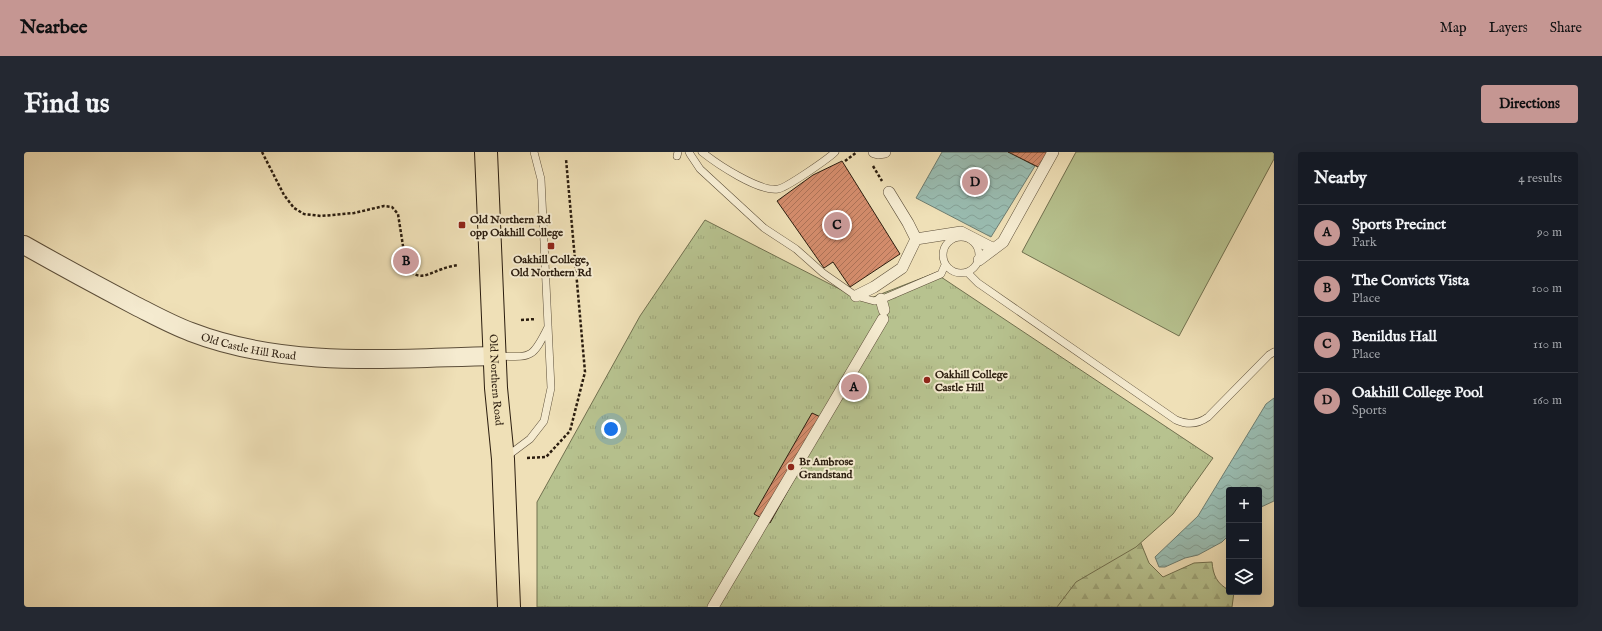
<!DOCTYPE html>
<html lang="en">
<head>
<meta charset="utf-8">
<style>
  body { margin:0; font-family:"IM FELL English",serif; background:#242831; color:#f1f3f6 }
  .controls { position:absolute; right:12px; bottom:12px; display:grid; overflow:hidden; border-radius:4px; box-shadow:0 4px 16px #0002 }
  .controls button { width:36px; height:36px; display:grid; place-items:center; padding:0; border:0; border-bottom:1px solid #363941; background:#171b24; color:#f1f3f6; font:20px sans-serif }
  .you { position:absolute; left:587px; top:277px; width:14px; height:14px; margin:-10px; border:3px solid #fff; border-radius:50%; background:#1a73e8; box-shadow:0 0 0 6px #1a73e833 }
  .badge { display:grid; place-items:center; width:26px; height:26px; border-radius:50%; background:#c59692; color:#111; font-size:13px; font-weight:700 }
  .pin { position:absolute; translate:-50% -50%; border:2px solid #fff; box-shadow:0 1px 4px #0006 }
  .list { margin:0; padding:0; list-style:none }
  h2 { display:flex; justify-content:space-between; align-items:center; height:52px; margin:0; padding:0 16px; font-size:17px }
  h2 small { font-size:13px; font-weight:400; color:#9ea1a6 }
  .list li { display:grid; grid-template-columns:26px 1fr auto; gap:12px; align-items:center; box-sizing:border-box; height:56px; padding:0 16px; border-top:1px solid #363941 }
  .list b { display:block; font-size:15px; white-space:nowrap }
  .list p { margin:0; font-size:13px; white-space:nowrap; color:#9ea1a6 }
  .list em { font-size:13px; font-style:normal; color:#9ea1a6 }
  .icon { flex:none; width:22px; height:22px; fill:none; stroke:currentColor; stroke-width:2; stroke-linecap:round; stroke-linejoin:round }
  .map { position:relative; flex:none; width:1250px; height:455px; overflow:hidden; border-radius:4px }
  header { display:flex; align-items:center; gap:24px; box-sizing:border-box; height:56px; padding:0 20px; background:#c59692; color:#111 }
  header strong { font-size:19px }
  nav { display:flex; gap:22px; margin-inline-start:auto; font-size:14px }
  .intro { display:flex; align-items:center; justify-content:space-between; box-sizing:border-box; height:96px; padding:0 24px }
  h1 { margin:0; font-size:28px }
  .button { padding:10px 18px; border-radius:4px; background:#c59692; color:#111; font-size:14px; font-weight:700 }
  main { display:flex; gap:24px; padding:0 24px }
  aside { flex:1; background:#171b24; border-radius:4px; box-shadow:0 4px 16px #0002 }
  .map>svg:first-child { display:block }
  .grass { fill:#b7c28f; stroke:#71704f }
  .forest { fill:url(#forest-firs); stroke:#71704f }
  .park { fill:url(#park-tufts); stroke:#71704f }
  .water { fill:url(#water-waves); stroke:#6e7d71 }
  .building { fill:url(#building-hatch); stroke:#2b1d0f }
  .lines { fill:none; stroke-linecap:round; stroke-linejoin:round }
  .service-casing { stroke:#5c4e39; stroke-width:8 }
  .pedestrian-casing { stroke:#5c4e39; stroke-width:12 }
  .tertiary-casing { stroke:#5c4e39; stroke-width:20 }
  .primary-casing { stroke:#2b1d0f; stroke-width:24 }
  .path { stroke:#2b1d0f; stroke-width:2.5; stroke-dasharray:3 2; stroke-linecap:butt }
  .service { stroke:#f5ebd0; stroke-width:7 }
  .pedestrian { stroke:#f5ebd0; stroke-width:11 }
  .tertiary { stroke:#f5ebd0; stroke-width:18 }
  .primary { stroke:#efe0b7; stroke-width:22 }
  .poi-dot { fill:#8f2418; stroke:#f5ebd0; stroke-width:1.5 }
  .labels { text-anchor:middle; stroke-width:4; stroke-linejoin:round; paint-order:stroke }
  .poi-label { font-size:11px; font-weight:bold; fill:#2b1d0f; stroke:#f5ebd0; text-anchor:start }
  .street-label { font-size:11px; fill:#2b1d0f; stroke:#f5ebd0 }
</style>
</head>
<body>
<header>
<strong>Nearbee</strong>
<nav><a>Map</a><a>Layers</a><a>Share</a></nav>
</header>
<div class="intro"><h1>Find us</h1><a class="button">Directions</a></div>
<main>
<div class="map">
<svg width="1250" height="455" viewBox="0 0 1250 455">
  <defs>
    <pattern id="forest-firs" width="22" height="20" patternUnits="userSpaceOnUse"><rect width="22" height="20" fill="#b7c28f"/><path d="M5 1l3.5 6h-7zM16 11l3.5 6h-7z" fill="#9ea67a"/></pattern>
    <pattern id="park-tufts" width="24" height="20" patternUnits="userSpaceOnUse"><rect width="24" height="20" fill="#b7c28f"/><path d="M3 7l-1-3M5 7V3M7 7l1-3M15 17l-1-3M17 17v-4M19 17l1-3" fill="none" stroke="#9ea67a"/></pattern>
    <pattern id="water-waves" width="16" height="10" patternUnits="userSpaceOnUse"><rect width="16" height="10" fill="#9abdb2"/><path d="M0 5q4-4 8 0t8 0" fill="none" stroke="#85a298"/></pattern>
    <pattern id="building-hatch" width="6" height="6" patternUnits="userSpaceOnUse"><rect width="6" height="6" fill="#d58d6d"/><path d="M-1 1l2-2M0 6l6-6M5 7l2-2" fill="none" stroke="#ad7358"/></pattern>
  </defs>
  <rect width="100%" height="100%" fill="#efe0b7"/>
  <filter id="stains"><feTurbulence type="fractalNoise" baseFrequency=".005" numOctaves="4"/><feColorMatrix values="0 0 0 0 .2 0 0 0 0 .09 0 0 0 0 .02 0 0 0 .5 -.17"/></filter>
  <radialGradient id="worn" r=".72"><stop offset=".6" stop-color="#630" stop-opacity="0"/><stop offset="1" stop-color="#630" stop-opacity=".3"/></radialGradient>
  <path class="grass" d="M1052,0h198v7l-95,177 -157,-84z"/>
  <path class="forest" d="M1112,379l13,32 14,14 31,-14 18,-1c1,13 5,22 17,28v2h5l-2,15h-213z"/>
  <path class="park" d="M681,68l158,81 72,-28 278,185 -40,56 -37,33 -60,35 -19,25h-520v-105l103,-186z"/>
  <path class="water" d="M918,0h68l25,14 -44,71 -75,-39z
    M1250,246v103l-15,7v-18h-30v45l-7,7 -24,13 -13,3 -20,9h-6l-4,-10 43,-41 68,-112z"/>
  <path class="building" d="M984,0h46l-10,18z
    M818,9l58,93 -50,33 -17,-25 -9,6 -47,-67 36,-26z
    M788,261l15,7 -57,103 -16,-9z"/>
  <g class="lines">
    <g class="service-casing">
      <path id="service" d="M665,0l1,2 10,15 64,59 32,21 27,24 33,23 18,5 11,-3 56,-24 4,-9
        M678,0c15,12 57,40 76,37 8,-1 50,-30 57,-37
        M653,4l1,-4
        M919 103a18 18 0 1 1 36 0a18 18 0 1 1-36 0Z
        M943,120l11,11 198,137c11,5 21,5 32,-3l61,-62 5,-3
        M472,204c35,1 36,4 52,-29
        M482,305l24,-18 14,-18 7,-33 -10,-209 -7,-27"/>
    </g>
    <g class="pedestrian-casing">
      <path id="pedestrian" d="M850,0l4,1 7,-1
        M892,87l45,-7 33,17
        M955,108l24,-18 50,-90
        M832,144l18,-9 28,-19 14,-29 -8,-16 -19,-31
        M857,147l3,11
        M689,455l170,-288"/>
    </g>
    <g class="tertiary-casing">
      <g id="tertiary">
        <path id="s1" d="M0,93c37,21 74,41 112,61 18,9 36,19 55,26 96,37 203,26 303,24"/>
      </g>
    </g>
    <g class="primary-casing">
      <g id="primary">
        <path id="s2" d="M462,0l10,236 7,71 6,148"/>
      </g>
    </g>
    <path class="path" d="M238,0l22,43 10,13 10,6 17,2 33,-3 30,-7 8,1 6,7 8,51c11,18 22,9 36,4 5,-2 11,-3 16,-4
      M821,9l12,-9
      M849,14l9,15
      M497,168l15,-1
      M503,306l19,-1 24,-26 15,-59 -19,-213"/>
    <use href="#service" class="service"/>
    <use href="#pedestrian" class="pedestrian"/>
    <use href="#tertiary" class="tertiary"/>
    <use href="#primary" class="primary"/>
  </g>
  <g class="poi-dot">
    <rect x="434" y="69" width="8" height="8" rx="2"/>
    <rect x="523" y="90" width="8" height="8" rx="2"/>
    <circle cx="903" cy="228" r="4"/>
    <circle cx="767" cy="315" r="4"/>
  </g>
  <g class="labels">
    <g class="poi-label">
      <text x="446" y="71">Old Northern Rd<tspan x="446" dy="13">opp Oakhill College</tspan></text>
      <text x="527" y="111" text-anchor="middle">Oakhill College,<tspan x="527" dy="13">Old Northern Rd</tspan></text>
      <text x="911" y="226">Oakhill College<tspan x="911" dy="13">Castle Hill</tspan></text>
      <text x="775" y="313">Br Ambrose<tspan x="775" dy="13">Grandstand</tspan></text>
    </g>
    <g class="street-label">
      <text dy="4" stroke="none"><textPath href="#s1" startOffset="248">Old Castle Hill Road</textPath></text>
      <text dy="4" stroke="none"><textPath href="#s2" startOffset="228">Old Northern Road</textPath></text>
    </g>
  </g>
  <rect width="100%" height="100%" filter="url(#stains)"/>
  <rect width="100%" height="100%" fill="url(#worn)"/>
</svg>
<div class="controls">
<button>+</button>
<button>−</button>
<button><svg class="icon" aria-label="layers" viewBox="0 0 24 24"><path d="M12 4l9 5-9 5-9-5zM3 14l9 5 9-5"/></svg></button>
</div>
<div class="you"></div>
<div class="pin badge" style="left:830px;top:235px">A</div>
<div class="pin badge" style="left:382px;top:109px">B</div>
<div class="pin badge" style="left:813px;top:73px">C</div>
<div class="pin badge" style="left:951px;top:30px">D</div>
</div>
<aside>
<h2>Nearby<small>4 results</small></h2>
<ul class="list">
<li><span class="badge">A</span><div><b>Sports Precinct</b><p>Park</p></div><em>90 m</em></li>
<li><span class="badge">B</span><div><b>The Convicts Vista</b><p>Place</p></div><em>100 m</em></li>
<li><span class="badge">C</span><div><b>Benildus Hall</b><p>Place</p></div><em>110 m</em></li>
<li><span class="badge">D</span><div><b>Oakhill College Pool</b><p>Sports</p></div><em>160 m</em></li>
</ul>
</aside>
</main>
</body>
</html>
